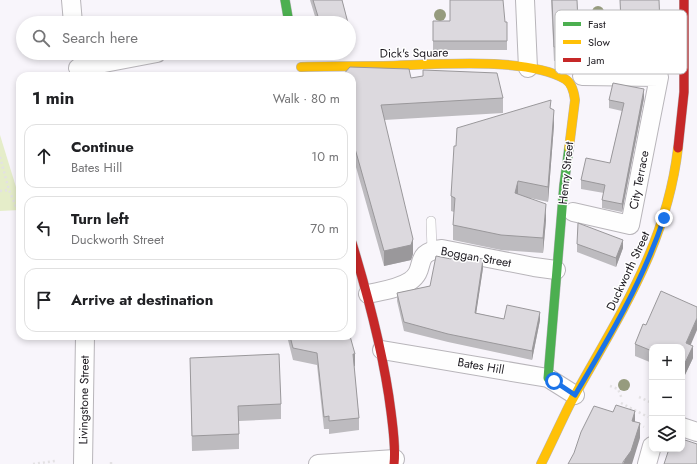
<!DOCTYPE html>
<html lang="en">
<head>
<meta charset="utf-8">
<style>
  body { margin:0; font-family:Jost,sans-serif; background:#f2f2f2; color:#202124 }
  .controls { position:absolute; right:12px; bottom:12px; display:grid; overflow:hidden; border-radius:8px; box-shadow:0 2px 6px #0003 }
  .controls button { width:36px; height:36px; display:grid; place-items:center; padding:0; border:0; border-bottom:1px solid #e0e0e0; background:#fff; color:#202124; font:20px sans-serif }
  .stop { position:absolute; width:12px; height:12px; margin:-9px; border:3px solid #1a73e8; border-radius:50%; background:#fff }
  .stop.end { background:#1a73e8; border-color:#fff; box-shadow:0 1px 4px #0008 }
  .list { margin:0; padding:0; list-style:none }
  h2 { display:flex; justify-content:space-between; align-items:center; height:52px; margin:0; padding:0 16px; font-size:17px }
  h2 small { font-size:13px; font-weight:400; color:#757577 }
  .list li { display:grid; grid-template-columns:26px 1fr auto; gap:12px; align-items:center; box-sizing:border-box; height:64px; margin:0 8px 8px; padding:0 8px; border:1px solid #e0e0e0; border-radius:12px }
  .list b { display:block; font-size:15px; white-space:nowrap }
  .list p { margin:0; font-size:13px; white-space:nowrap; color:#757577 }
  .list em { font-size:13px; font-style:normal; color:#757577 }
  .icon { flex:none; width:22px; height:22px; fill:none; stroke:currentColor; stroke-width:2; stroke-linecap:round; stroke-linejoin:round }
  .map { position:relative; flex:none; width:697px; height:464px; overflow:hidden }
  .search { position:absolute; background:#fff; box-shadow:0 2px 6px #0003; left:16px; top:16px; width:340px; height:44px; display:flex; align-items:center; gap:10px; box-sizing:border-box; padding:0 14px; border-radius:22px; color:#757577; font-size:15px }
  .panel { position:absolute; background:#fff; box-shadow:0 2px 6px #0003; left:16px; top:72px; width:340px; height:268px; border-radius:12px }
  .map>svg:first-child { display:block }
  .green { fill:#e5edc9 }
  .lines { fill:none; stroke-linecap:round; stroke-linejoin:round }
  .lane-casing { stroke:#b8b5ba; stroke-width:10 }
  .street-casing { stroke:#b8b5ba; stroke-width:20 }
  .fast-casing { stroke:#b8b5ba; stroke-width:10 }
  .slow-casing { stroke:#b8b5ba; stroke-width:10 }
  .jam-casing { stroke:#b8b5ba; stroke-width:10 }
  .path { stroke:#e3e1e3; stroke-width:2.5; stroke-dasharray:2 3; stroke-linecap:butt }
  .lane { stroke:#fefefe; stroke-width:9 }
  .street { stroke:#fefefe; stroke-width:18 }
  .fast { stroke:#4caf50; stroke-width:9 }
  .slow { stroke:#ffc107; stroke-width:9 }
  .jam { stroke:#c62828; stroke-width:9 }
  .tree { fill:#969b7e }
  .wall { fill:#bdbbbf }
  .shaded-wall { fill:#9a989b }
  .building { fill:#dcd9de; stroke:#9a989b }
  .route { stroke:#1a73e8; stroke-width:5 }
  .labels { text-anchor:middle; stroke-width:3; stroke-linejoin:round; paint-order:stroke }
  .street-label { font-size:12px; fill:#1c191f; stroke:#fff }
  .key { fill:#fff; stroke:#bbbabc; stroke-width:1 }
  .key-label { font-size:11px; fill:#1c191f }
</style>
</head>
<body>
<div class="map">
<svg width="697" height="464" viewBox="0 0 697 464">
  <rect width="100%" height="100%" fill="#f8f5fb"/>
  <path class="green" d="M0,135l20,65v10l-20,1z"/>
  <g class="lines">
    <g class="lane-casing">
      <path id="lane" d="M431,221l1,29"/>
    </g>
    <g class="street-casing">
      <path id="street" d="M71,0l2,23
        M525,0l3,68
        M78,68l79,-15
        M573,212l57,13 29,-148 -77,-1
        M368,294c13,-3 30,-5 42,-13 18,-12 1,-29 32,-32l92,18 22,3
        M382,350l166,28 27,17
        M682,427l15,5
        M83,464l2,-128
        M318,464l77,-5
        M647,464l5,-18"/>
    </g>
    <g class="fast-casing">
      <path id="fast" d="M285,0l4,23
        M548,378l16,-193 5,-37"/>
    </g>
    <g class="slow-casing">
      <path id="slow" d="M301,67c27,-1 55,-1 82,-1 47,-1 143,-10 182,13 7,4 9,13 10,21l-6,48
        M541,464c10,-20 19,-40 29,-60 47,-86 96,-155 108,-256"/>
    </g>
    <g class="jam-casing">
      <path id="jam" d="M678,148l6,-56v-92
        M352,243c17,56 32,112 39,169 2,17 5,35 3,52"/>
    </g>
    <path class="path" d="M0,157l9,33 11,26
      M0,191l9,-1
      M610,386l8,3 4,10
      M639,397l13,6
      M621,403l27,14
      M639,424l5,3
      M33,464l22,-3
      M111,464v-5"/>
    <use href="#lane" class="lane"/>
    <use href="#street" class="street"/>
    <use href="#fast" class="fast"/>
    <use href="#slow" class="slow"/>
    <use href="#jam" class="jam"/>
  </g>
  <g class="tree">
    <circle cx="598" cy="12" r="6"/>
    <circle cx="440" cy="15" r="6"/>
    <circle cx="624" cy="385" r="6"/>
  </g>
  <path class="wall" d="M310,0h32l6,23h-31z
    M551,0h26l1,23 43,-1 -1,-22h39l2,64h-39l-1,-4 -67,1z
    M433,21l74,1v28h-74z
    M423,70l80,28v15l-119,7 29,134 -2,6 -27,6 -32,-113v-77l59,2 12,-2z
    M644,98l-22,114 -20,-4v-8l2,-7 -23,-4v-9l29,-17 12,-52 -13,-3v-8z
    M551,108l3,17 -6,77 -18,-4 16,22 -3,33 -42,-3 -48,-10v-15l1,-13 -3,-1v-15l5,-50z
    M577,244l46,4 -7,19 -39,-15z
    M483,268l-7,45 28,6 36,1 -8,40 -84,-18 -44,-11 -7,-30v-8l33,-7z
    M287,336h63l5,30h-1l5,52v12l-30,4v-5h-5l-7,-64 -24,-5z
    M635,344l55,1 3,13 -9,19 -2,-1v-29h-30v16l-17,-7z
    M190,358l91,46v15l-42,2v28l-47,2z"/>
  <path class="shaded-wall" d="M351,34v11l-2,1v-11z
    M644,89v9l-22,114v-8z
    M554,110v15l-6,77v-15z
    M518,181v15l-3,-3z
    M546,204v16l-3,33v-15z
    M413,239v15l-2,6 -27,6v-15z
    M623,240v8l-7,19v-9z
    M483,259v9l-8,53v-8z
    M540,312v8l-8,40v-9z
    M697,318v12l-11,26v-13z
    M693,346v12l-9,19v-12z
    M353,354h2v12l-2,1z
    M635,411v15l-3,-5z
    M640,423v15l-8,26h-9z"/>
  <path class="building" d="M313,0h29l6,23h-28z
    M450,0h53l2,22h2v19h-74v-20h17z
    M552,0h25l1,23 43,-1 -1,-22h39l2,50 -39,1 -1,-5 -67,1z
    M349,25l2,9 -2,1z
    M350,67l59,2 2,9 12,-2v-6l74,3 6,25 -122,7 32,134 -2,6 -27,6 -32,-113v-62h-10z
    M613,83l31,6 -22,115 -20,-4 3,-15 -24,-5 5,-22 24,5 14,-60 -15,-3z
    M551,100l-1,8 4,2 -6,77 -30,-6 -3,12 31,11 -3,34 -42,-3 -48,-10 2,-27 -4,-2 3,-50h2l1,-18z
    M578,223l45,17 -7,18 -39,-14z
    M451,253l32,6 -8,54 29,6 3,-14 33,7 -8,39 -84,-17 -44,-12 -7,-29 33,-7 6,-30 15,3z
    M661,291l36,16v11l-11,25 7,3 -9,19 -2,-1v-17h-30v4l-17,-7 8,-20 3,1z
    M290,336h60l5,18h-2l6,64 -30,3v-5l-5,1 -7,-64 -24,-5z
    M279,354l2,50 -43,2 1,28 -47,2 -2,-78z
    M616,405l19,6 -3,10 8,2 -9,28 -8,11v2h-55l6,-11 7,-21 13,-26 19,6z
    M682,439l15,5v20h-33l5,-15h13z"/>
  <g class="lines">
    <path class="route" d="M554,381l21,14c34,-57 68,-114 89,-177"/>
  </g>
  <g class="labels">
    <g class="street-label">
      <text transform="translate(414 53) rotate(-1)" y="4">Dick's Square</text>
      <text transform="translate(566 173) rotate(-84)" y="4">Henry Street</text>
      <text transform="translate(639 180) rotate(-79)" y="4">City Terrace</text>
      <text transform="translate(476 257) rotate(10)" y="4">Boggan Street</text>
      <text transform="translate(628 271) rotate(-65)" y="4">Duckworth Street</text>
      <text transform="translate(481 366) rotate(10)" y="4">Bates Hill</text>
      <text transform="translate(84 400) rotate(-89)" y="4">Livingstone Street</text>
    </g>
  </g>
  <rect x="555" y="10" width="132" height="64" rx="6" class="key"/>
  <rect x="563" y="22" width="18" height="4" fill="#4caf50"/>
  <rect x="563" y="40" width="18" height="4" fill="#ffc107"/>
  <rect x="563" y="58" width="18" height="4" fill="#c62828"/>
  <g class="key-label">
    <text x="588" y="28">Fast</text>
    <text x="588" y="46">Slow</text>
    <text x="588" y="64">Jam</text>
  </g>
</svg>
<div class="controls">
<button>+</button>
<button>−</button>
<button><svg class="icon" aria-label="layers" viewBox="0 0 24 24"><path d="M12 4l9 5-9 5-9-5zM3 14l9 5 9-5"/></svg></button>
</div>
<div class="stop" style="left:554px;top:381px"></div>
<div class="stop end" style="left:664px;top:218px"></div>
<div class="search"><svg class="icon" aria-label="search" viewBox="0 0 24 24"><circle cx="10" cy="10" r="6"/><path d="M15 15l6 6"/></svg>Search here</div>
<section class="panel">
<h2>1 min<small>Walk · 80 m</small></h2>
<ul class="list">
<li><svg class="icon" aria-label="ahead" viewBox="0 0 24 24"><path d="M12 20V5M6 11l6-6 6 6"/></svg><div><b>Continue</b><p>Bates Hill</p></div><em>10 m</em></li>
<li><svg class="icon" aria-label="left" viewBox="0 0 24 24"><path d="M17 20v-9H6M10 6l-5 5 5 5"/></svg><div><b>Turn left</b><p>Duckworth Street</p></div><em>70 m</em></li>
<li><svg class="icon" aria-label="arrive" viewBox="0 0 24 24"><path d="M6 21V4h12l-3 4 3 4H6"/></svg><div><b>Arrive at destination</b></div></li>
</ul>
</section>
</div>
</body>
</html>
